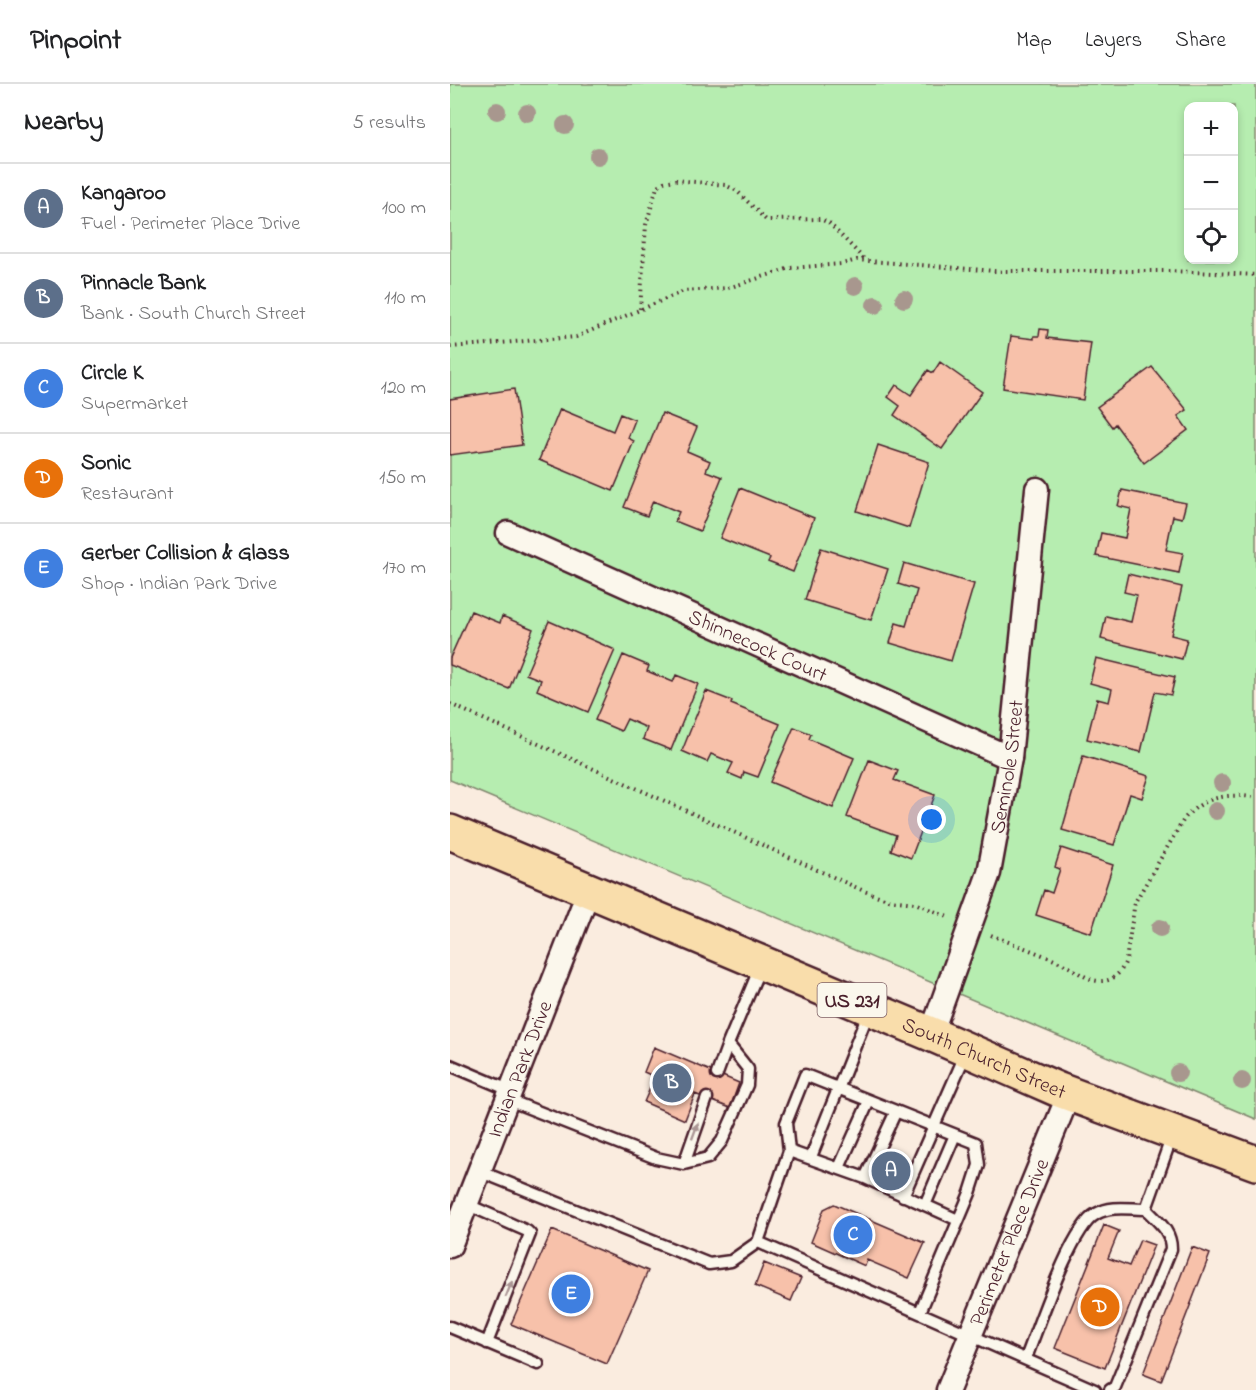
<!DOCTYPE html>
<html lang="en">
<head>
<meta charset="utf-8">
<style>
  body { margin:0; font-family:"Indie Flower",sans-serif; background:#f2f2f2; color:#202124 }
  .controls { position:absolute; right:18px; top:18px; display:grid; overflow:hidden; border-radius:12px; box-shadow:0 3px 9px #0003 }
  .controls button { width:54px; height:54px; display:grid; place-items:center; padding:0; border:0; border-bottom:2px solid #e0e0e0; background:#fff; color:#202124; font:30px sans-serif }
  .you { position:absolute; left:482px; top:736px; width:21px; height:21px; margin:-15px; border:4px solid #fff; border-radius:50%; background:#1a73e8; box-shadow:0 0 0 9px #1a73e833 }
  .badge { display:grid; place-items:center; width:39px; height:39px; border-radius:50%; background:#7c3aed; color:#fff; font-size:20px; font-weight:700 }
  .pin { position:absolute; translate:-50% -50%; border:3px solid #fff; box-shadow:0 2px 6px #0006 }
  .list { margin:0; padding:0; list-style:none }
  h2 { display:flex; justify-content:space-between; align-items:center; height:78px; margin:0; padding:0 24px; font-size:26px }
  h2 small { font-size:20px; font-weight:400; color:#757577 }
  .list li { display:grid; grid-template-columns:39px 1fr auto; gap:18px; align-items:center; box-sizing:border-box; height:90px; padding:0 24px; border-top:2px solid #e0e0e0 }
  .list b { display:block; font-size:22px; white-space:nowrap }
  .list p { margin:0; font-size:20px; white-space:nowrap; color:#757577 }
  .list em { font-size:20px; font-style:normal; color:#757577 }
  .icon { flex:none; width:33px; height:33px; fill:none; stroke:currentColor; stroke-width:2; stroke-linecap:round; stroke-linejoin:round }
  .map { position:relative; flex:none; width:806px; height:1306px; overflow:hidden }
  header { display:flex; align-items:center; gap:36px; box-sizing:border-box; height:84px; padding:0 30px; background:#fff; border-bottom:2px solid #e0e0e0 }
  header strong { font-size:28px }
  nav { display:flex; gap:33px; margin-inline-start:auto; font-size:21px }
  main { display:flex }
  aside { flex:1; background:#fff }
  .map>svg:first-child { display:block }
  .green { fill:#b6edb0; stroke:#80866e; stroke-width:1.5; fill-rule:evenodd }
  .building { fill:#f7c1aa; stroke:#4a1f2b; stroke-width:1.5 }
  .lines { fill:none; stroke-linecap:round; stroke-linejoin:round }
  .lane-casing { stroke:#4a1f2b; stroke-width:15 }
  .street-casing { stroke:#4a1f2b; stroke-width:27 }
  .highway-casing { stroke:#4a1f2b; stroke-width:38 }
  .path { stroke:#4a1f2b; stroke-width:4; stroke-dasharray:1.5 4.5; stroke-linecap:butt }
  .lane { stroke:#fbf7ec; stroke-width:10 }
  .street { stroke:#fbf7ec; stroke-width:22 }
  .highway { stroke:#f9ddab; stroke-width:33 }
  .tree { fill:#a8978e }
  .oneway { fill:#ab9695 }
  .labels { text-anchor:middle; stroke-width:6; stroke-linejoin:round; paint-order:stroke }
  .shield { fill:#fbf7ec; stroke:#7f6065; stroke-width:1.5 }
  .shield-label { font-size:20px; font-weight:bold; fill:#4a1f2b }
  .street-label { font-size:21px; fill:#4a1f2b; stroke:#fbf7ec }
</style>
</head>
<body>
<header>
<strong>Pinpoint</strong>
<nav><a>Map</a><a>Layers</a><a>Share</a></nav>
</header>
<main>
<aside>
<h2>Nearby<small>5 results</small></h2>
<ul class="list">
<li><span class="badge" style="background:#5c6f8a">A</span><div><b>Kangaroo</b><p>Fuel · Perimeter Place Drive</p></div><em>100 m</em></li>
<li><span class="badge" style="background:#5c6f8a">B</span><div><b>Pinnacle Bank</b><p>Bank · South Church Street</p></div><em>110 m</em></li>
<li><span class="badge" style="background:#3f7fe0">C</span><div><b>Circle K</b><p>Supermarket</p></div><em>120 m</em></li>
<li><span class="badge" style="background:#e8710a">D</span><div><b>Sonic</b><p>Restaurant</p></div><em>150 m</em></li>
<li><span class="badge" style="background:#3f7fe0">E</span><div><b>Gerber Collision &amp; Glass</b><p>Shop · Indian Park Drive</p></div><em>170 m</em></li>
</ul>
</aside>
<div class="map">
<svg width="806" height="1306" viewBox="0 0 806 1306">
  <rect width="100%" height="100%" fill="#faecdf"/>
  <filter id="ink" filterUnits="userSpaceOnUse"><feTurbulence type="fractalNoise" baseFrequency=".0167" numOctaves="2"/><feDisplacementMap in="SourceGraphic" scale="12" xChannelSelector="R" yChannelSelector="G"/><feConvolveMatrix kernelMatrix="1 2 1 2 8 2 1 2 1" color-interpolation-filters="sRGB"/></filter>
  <g filter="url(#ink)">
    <path class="green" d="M0,0h806v1035l-806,-339zM738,22h46v154h-46z"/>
    <path class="building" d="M590,245l8,1 -1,8 44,5 -8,57 -80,-12 8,-52 23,3v-3h5z
      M490,278l42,30 -40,57 -48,-34 6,-9 -12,-9 8,-12 15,10 17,-25 5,3z
      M702,283l35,43 -9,6 10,14 -44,33 -29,-39 -3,3 -15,-20z
      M64,305l8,56 -72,10v-56z
      M110,325l53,22 7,-17 15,6 -7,18 6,3 -21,50 -74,-31z
      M212,329l35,14 -10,24 23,10 -4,10 16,6 -22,54 -25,-10 4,-9 -26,-11 -6,15 -23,-9z
      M428,361l51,17 -20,66 -52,-17z
      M290,404l74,30 -21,54 -25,-10 2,-4 -50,-20z
      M672,406l64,13 -4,15 -9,-2 -7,34 17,3 -4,20 -83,-17 5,-23 24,5 6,-29 -13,-3z
      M371,464l67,21 -17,51 -66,-20z
      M454,479l70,21 -23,77 -61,-18 6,-20 10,3 11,-36 -19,-6z
      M678,490l54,13 -11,48 16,4 -5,20 -81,-20 5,-23 25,6 6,-27 -13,-3z
      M21,527l29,12 2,-7 31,13 -24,60 -59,-24v-7z
      M99,537l66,29 -27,62 -51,-22 4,-10 -15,-6z
      M173,571l26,11 -2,5 26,11 3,-7 22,9 -27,66 -28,-11 4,-11 -20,-9 -6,12 -26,-11z
      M646,574l79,19 -4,18 -16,-3 -14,60 -54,-13 10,-40 12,3 3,-13 -22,-6z
      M256,607l26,10 -1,3 49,20 -22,53 -14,-5 -2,7 -14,-6 5,-10 -22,-9 -4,8 -25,-11z
      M344,643l17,7 -2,5 45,19 -21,50 -63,-26z
      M633,672l66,20 -7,22 -12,-4 -16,51 -52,-15z
      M419,676l29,11 -4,9 41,15 -24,63 -20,-8 5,-15 -49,-18z
      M611,764l52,17 -22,68 -55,-18 8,-25 8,3 8,-24 -5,-2z
      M204,963l85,36 -9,25 -35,-14 -10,26 -41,-18 11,-25 -11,-5z
      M384,1120l91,39 -16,35 -42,-18 -2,6 -54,-24 13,-33z
      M654,1141l15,6 -11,27 21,8 11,-26 14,5 -49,123 -50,-20z
      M102,1146l96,41 -41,93 -96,-40z
      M742,1163l18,7 -49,127 -18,-7z
      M314,1179l37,15 -10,23 -36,-15z"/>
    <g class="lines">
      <g class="lane-casing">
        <path id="lane" d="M0,981l59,25
          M267,990l11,-30
          M56,1015l150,59 28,6 24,-6 14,-17 25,-56 1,-16 -20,-25 33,-79
          M339,1067l76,27 93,42
          M361,1073l58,-146
          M234,1080l23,-66
          M389,1084l30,-67
          M29,1087l230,93 22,-3 27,-19 337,148
          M415,1094l31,-67
          M453,1112l63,-143
          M16,1120l61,27 3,3 -43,109
          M475,1121l30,-70
          M308,1158l31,-91 -3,-28 19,-48 171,68 3,22 -9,28 -50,119
          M0,1243l88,37
          M576,1274c12,-30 45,-131 70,-144 15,-9 33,-5 50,-5
          M660,1306l5,-3 56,-138c0,-19 -13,-27 -25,-40l26,-73"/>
      </g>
      <g class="street-casing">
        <g id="street">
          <path id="s1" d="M58,449l502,225"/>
          <path id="s2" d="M481,950l58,-161 21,-115 27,-269"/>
          <path id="s3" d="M0,1162l139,-356"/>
          <path id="s4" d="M498,1306l121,-296"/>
        </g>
      </g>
      <g class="highway-casing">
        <g id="highway">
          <path id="s5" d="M0,748l481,202 128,56 197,73"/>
        </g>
      </g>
      <path class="path" d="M190,225l6,-84 11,-38 7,-5 12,-2 49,5 12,6 29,29 54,-1 9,4 36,37
        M0,263l126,-10 108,-46 44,-3 62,-20 52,-4 15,-4 138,11h176l85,4
        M0,620l414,187 26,9 25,3 35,15
        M541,851c24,10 50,18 74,30 11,5 21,15 34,16 14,1 23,-9 27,-21l9,-58 49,-83c18,-22 45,-27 72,-21"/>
      <use href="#lane" class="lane"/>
      <use href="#street" class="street"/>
      <use href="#highway" class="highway"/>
    </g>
    <g class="tree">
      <circle cx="47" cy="27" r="9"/>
      <circle cx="77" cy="29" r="9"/>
      <circle cx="115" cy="41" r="9"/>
      <circle cx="148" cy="72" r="9"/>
      <circle cx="405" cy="202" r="9"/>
      <circle cx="454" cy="215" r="9"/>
      <circle cx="425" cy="221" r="9"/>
      <circle cx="772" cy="699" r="9"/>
      <circle cx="766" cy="727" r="9"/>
      <circle cx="710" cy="844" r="9"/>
      <circle cx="728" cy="989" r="9"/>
      <circle cx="792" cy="997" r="9"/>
    </g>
    <defs><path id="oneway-solid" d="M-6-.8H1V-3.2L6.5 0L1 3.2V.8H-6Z" transform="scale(1.5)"/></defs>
    <g class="oneway">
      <use href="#oneway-solid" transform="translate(245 1047) rotate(-70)"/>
      <use href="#oneway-solid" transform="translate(59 1205) rotate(-68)"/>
    </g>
  </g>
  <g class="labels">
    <rect class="shield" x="367.5" y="899" width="69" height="34" rx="4.5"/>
    <g class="shield-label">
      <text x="402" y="923">US 231</text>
    </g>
    <g class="street-label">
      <text dy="7" stroke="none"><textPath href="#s1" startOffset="274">Shinnecock Court</textPath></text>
      <text dy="7" stroke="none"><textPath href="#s2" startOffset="279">Seminole Street</textPath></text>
      <text dy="7" stroke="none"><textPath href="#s5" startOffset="580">South Church Street</textPath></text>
      <text dy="7" stroke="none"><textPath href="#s3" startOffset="190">Indian Park Drive</textPath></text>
      <text dy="7" stroke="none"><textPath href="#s4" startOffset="160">Perimeter Place Drive</textPath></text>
    </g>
  </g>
</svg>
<div class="controls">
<button>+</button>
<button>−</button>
<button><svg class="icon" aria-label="locate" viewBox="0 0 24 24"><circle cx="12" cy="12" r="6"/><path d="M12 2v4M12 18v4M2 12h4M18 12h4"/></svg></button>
</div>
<div class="you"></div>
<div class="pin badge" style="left:441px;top:1087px;background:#5c6f8a">A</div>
<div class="pin badge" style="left:222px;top:999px;background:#5c6f8a">B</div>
<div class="pin badge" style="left:403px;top:1151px;background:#3f7fe0">C</div>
<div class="pin badge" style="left:650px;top:1223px;background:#e8710a">D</div>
<div class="pin badge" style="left:121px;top:1210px;background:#3f7fe0">E</div>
</div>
</main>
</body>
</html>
